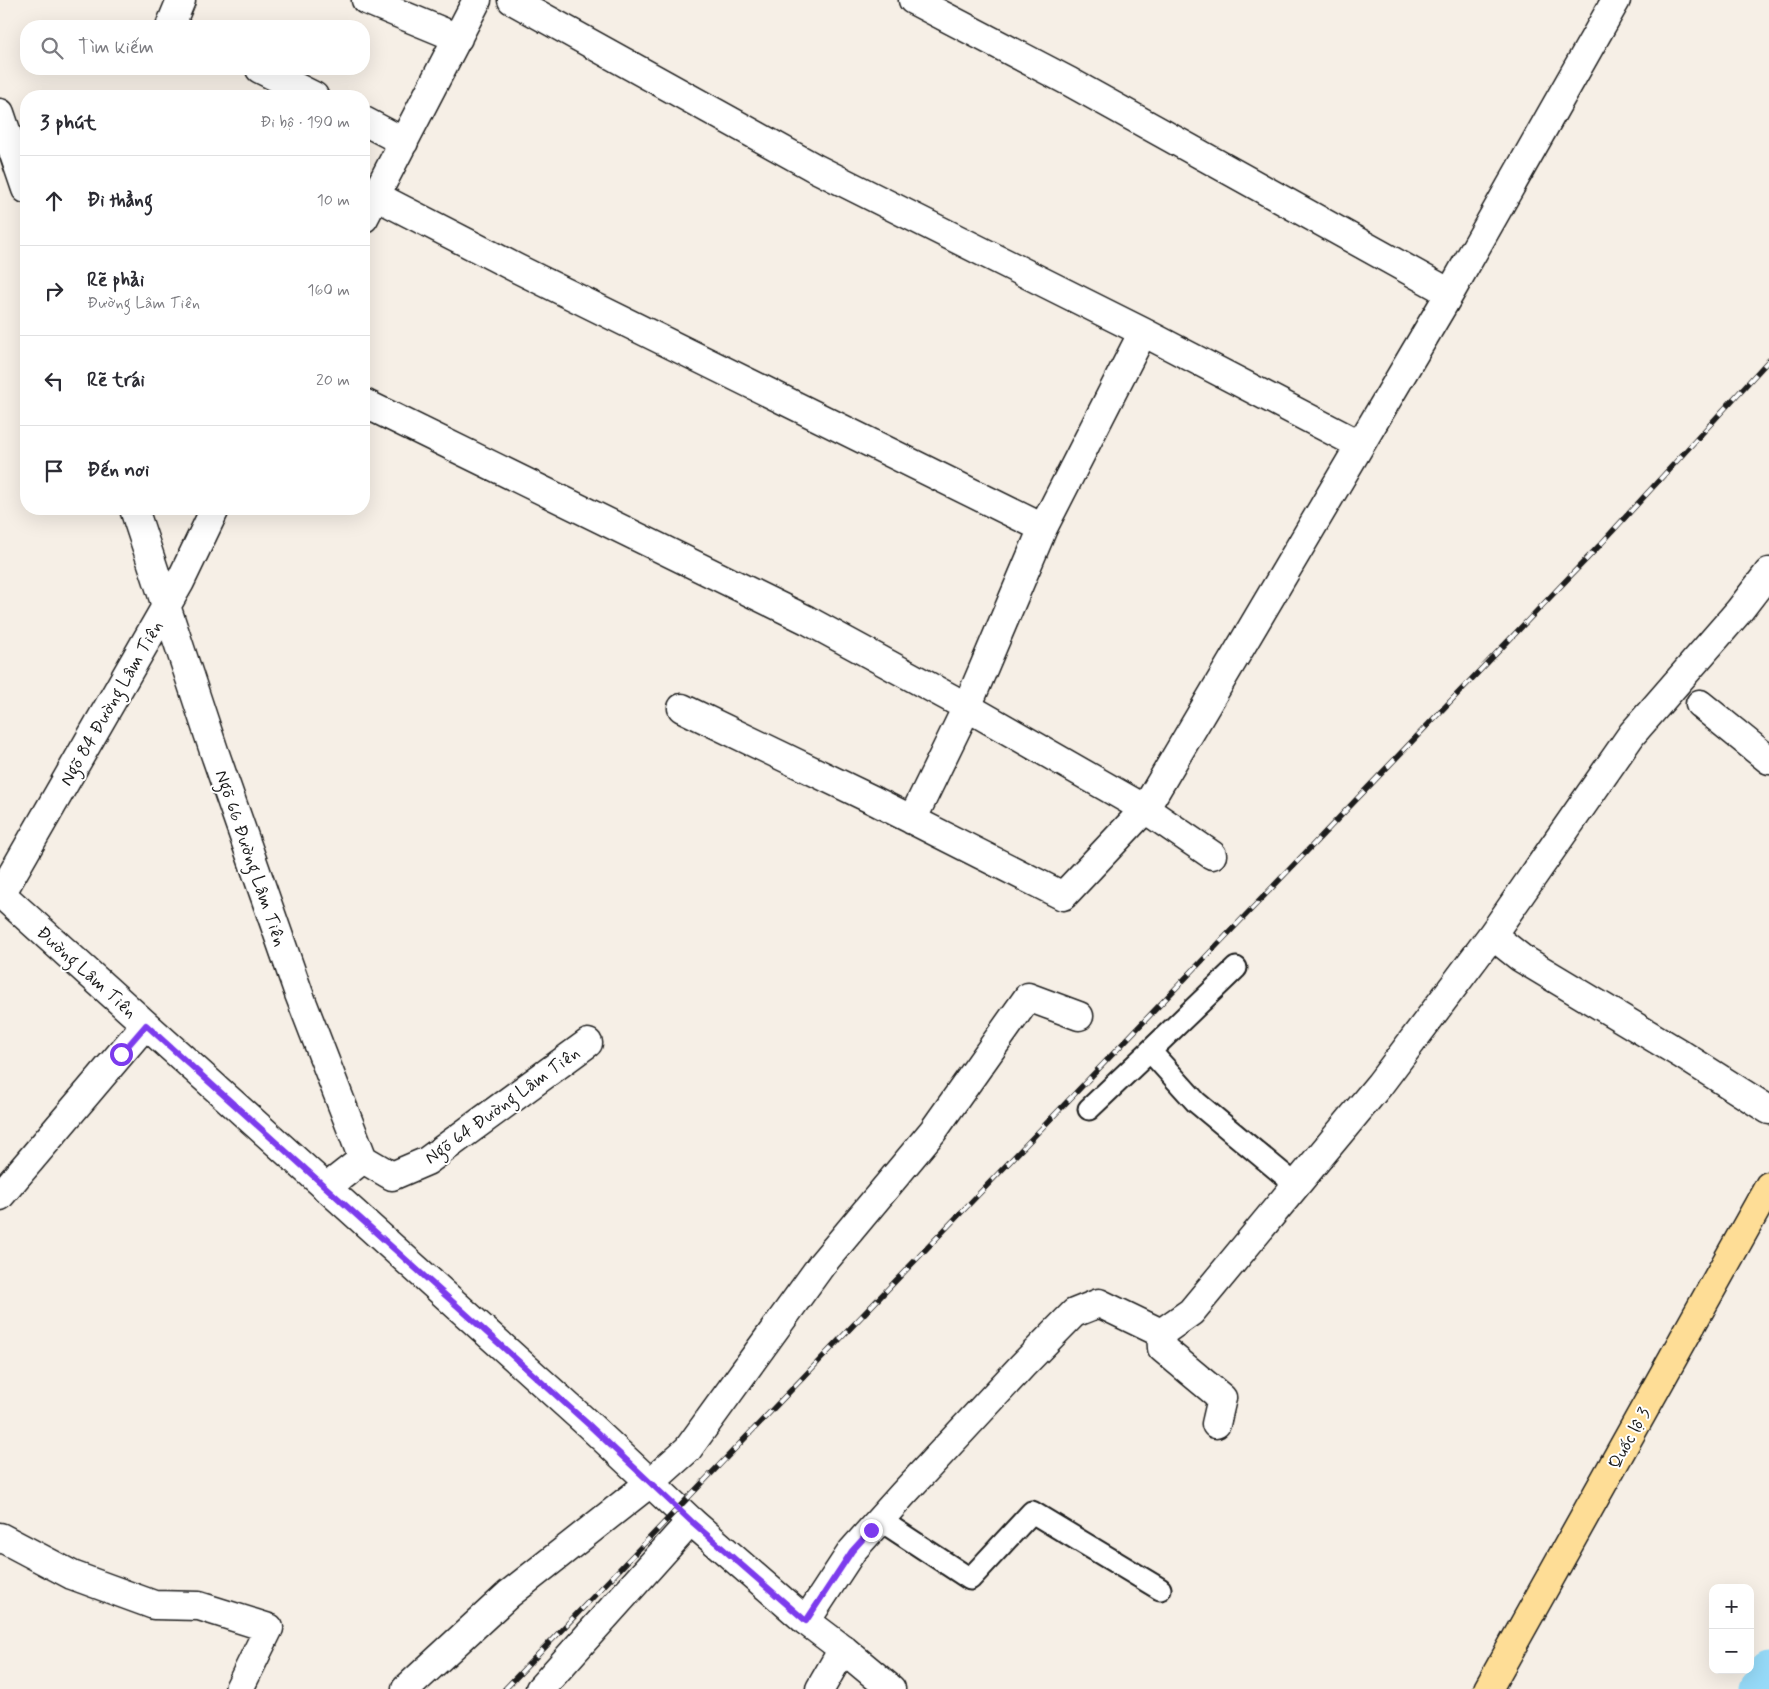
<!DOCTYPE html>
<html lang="vi">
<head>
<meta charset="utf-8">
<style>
  body { margin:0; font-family:Mynerve,sans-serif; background:#f7f7f7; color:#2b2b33 }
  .controls { position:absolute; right:15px; bottom:15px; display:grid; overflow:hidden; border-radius:10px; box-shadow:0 5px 20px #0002 }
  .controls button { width:45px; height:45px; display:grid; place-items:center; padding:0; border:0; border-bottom:1px solid #e1e1e2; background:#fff; color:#2b2b33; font:25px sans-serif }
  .stop { position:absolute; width:15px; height:15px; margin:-11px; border:4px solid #7c3aed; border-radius:50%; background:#fff }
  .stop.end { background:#7c3aed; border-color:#fff; box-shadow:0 1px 5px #0008 }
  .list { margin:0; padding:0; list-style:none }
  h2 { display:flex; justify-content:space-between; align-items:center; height:65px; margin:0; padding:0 20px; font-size:21px }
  h2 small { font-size:16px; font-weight:400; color:#7c7c81 }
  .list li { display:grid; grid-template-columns:32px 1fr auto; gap:15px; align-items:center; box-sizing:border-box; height:90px; padding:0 20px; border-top:1px solid #e1e1e2 }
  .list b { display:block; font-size:19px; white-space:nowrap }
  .list p { margin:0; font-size:16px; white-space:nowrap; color:#7c7c81 }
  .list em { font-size:16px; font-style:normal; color:#7c7c81 }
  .icon { flex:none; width:28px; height:28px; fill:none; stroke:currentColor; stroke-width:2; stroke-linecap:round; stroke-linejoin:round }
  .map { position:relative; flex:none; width:1769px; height:1689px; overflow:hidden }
  .search { position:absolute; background:#fff; box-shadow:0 5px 20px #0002; left:20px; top:20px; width:350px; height:55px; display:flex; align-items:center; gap:12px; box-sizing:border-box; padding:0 18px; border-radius:20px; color:#7c7c81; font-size:19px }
  .panel { position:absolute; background:#fff; box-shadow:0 5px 20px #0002; left:20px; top:90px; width:350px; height:425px; border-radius:20px }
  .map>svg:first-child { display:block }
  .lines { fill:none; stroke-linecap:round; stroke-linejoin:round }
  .canal { stroke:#96daf8; stroke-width:39 }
  .service-casing { stroke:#1c1c1c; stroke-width:25 }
  .minor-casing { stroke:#1c1c1c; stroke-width:31 }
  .tertiary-casing { stroke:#1c1c1c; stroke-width:31 }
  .trunk-casing { stroke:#1c1c1c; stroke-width:31 }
  .service { stroke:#fff; stroke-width:21 }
  .minor { stroke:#fff; stroke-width:28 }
  .tertiary { stroke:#fff; stroke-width:28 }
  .trunk { stroke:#fedd96; stroke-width:28 }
  .rail-casing { stroke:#1c1c1c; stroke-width:5.5 }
  .rail { stroke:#fff; stroke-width:4; stroke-dasharray:11; stroke-linecap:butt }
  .route { stroke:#7c3aed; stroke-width:6 }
  .labels { text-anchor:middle; stroke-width:4; stroke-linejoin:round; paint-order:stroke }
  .street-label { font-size:18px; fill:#1c1c1c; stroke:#fff }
</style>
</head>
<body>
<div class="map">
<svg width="1769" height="1689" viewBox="0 0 1769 1689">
  <rect width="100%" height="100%" fill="#f6efe6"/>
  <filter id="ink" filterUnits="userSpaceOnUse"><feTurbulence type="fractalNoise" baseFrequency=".02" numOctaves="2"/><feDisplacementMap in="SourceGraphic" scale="10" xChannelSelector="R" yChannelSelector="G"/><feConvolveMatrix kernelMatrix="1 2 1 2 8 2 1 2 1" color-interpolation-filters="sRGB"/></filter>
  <g filter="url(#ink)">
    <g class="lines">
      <path class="canal" d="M1759,1689l10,-18"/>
      <g class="service-casing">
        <path id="service" d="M1236,968l-86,83 46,51 100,83
          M1089,1109l61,-58
          M880,1520l90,59 62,-67 128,77"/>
      </g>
      <g class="minor-casing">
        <path id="minor" d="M366,0l92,38
          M512,0l303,168 328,164 217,113
          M913,0l157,82 380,211
          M176,26l-5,-2 10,-24
          M260,69l54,27
          M0,113l26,76
          M364,121l40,21
          M376,196l140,72 527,260
          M364,218l113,-218
          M364,403l443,217 160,87 178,102 67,46
          M134,509l80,242 85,243 64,165 -37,29
          M1700,704l69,56
          M682,708l191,92 190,96 82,-87 305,-516 166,-293
          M912,820l55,-113 76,-179 100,-196
          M1,894l179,-312 35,-73
          M1492,935l29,23 160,96 88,56
          M363,1159l29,17 35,-15 161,-118
          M0,1196l145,-171
          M1161,1333l30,-21 189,-228 112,-149 140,-201 107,-123 30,-39
          M1161,1333l1,15 60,50 -6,26
          M0,1537l72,38 82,30 45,1 70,22 -30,61
          M806,1621l46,-70 51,-57 119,-128 52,-53 25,-10 62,30
          M406,1689l103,-95 142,-112 37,-33 134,-185 111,-133 95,-134 51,19
          M540,1689l151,-168
          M820,1689l23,-40"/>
      </g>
      <g class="tertiary-casing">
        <path id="tertiary" d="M0,893l588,531 103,97 115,100 37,28 48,40"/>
      </g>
      <g class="trunk-casing">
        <path id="trunk" d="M1488,1689l281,-503"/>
      </g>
      <use href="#service" class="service"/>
      <use href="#minor" class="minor"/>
      <use href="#tertiary" class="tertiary"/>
      <use href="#trunk" class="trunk"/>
      <g class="rail-casing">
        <path id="rail" d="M505,1689l1094,-1143 170,-186"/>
      </g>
      <use href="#rail" class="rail"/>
    </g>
  </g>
  <g class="lines" filter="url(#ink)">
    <path class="route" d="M121,1054l25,-29 442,399 103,97 115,100 46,-70 19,-21"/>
  </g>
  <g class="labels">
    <g class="street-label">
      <text transform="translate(111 703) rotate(-60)" y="6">Ngõ 84 Đường Lâm Tiên</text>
      <text transform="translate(251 858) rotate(71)" y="6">Ngõ 66 Đường Lâm Tiên</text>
      <text transform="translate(87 972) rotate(42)" y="6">Đường Lâm Tiên</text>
      <text transform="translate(502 1105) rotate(-36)" y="6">Ngõ 64 Đường Lâm Tiên</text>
      <text transform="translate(1629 1438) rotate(-61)" y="6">Quốc lộ 3</text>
    </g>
  </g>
</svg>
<div class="controls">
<button>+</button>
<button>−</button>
</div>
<div class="stop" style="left:121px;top:1054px"></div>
<div class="stop end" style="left:871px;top:1530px"></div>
<div class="search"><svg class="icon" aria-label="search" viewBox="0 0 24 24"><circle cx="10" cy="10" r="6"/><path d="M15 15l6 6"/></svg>Tìm kiếm</div>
<section class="panel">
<h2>3 phút<small>Đi bộ · 190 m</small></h2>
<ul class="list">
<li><svg class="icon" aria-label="ahead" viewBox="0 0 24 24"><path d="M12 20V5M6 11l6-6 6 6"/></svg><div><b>Đi thẳng</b></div><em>10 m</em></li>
<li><svg class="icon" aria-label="right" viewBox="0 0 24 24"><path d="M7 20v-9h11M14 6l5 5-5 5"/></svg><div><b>Rẽ phải</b><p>Đường Lâm Tiên</p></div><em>160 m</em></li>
<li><svg class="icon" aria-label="left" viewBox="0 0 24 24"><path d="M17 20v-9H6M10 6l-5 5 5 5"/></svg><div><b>Rẽ trái</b></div><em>20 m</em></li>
<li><svg class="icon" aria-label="arrive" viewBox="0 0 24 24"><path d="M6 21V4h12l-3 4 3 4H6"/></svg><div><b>Đến nơi</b></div></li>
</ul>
</section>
</div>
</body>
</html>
